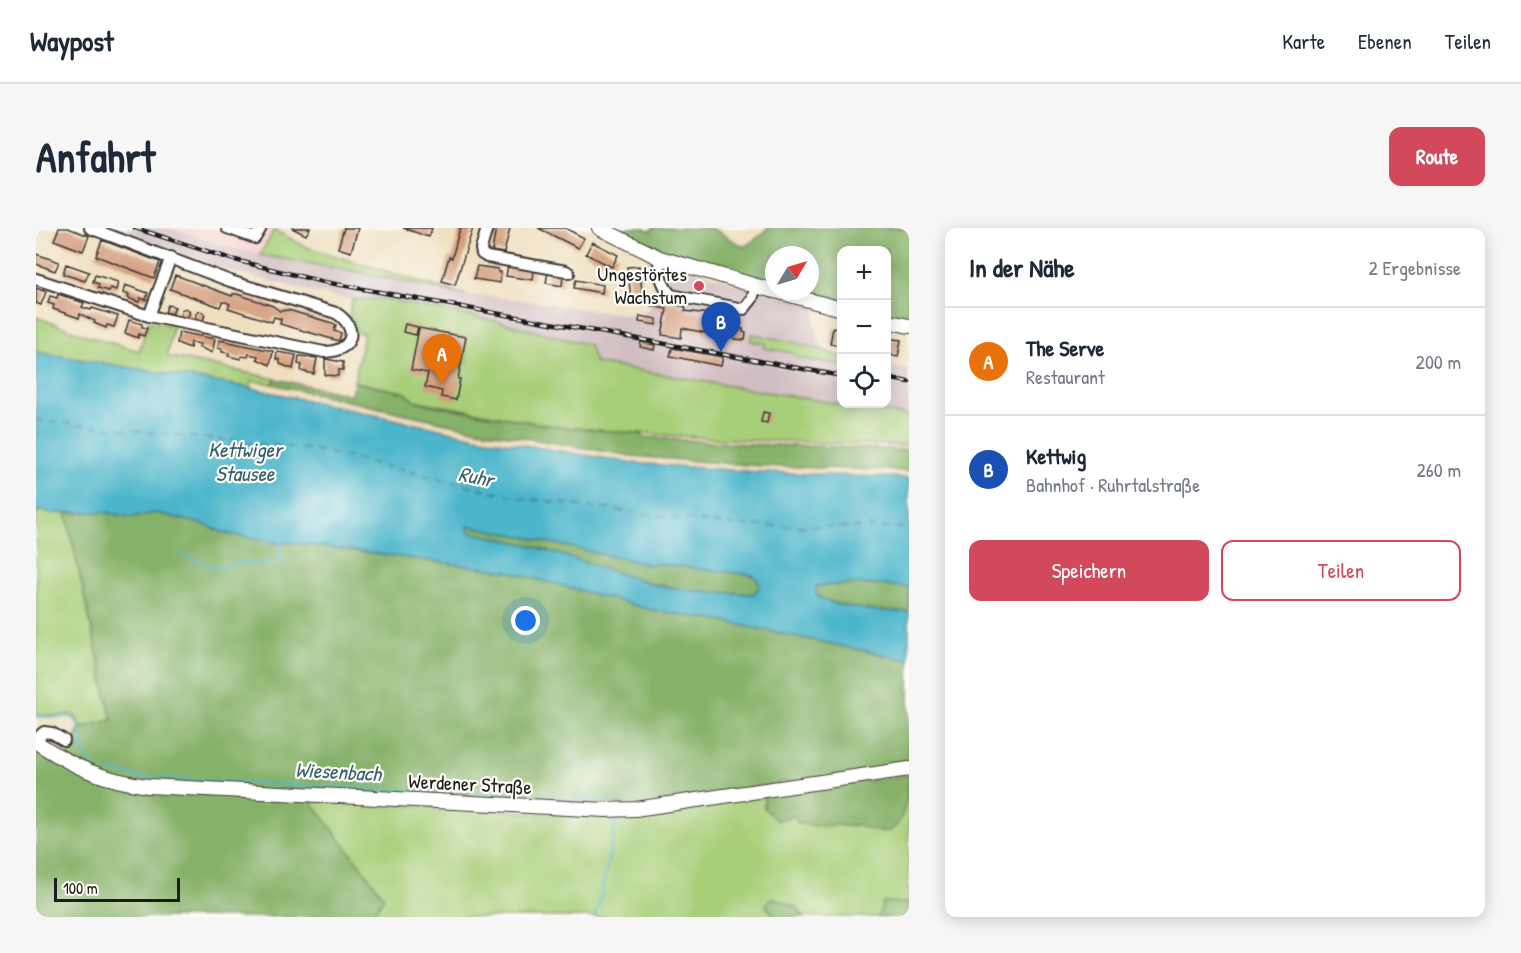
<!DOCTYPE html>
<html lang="de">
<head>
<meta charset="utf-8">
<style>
  body { margin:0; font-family:"Patrick Hand",sans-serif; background:#f6f6f7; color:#1f2937 }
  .controls { position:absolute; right:18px; top:18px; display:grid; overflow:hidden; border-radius:12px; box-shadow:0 3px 15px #0003 }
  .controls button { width:54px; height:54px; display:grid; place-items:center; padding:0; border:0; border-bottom:2px solid #e0e1e3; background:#fff; color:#1f2937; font:30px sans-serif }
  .compass { position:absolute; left:729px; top:18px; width:54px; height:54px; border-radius:50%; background:#fff; box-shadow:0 3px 15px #0003; rotate:52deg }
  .scale { position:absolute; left:18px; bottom:15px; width:126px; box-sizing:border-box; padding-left:6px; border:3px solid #1c1c1c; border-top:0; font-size:16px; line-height:21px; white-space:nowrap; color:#1c1c1c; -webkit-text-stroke:4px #fdfcf7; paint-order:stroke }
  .you { position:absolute; left:490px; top:393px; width:21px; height:21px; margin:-15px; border:4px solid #fff; border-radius:50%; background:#1a73e8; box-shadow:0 0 0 9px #1a73e833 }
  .badge { display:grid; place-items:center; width:39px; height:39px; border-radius:50%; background:#d1495b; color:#fff; font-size:20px; font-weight:700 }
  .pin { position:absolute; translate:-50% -50px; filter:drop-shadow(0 2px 3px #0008) }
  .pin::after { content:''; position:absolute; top:32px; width:21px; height:18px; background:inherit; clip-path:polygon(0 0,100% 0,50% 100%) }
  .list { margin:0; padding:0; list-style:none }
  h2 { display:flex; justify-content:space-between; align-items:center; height:78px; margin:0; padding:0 24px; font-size:26px }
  h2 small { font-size:20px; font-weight:400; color:#747a83 }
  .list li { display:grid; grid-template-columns:39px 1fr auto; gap:18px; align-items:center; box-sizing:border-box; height:108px; padding:0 24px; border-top:2px solid #e0e1e3 }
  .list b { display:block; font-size:22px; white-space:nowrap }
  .list p { margin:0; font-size:20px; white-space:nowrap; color:#747a83 }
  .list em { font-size:20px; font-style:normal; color:#747a83 }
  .actions { display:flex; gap:12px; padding:18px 24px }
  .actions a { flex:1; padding:14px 0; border:2px solid #d1495b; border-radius:12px; text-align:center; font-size:21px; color:#d1495b }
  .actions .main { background:#d1495b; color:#fff }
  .icon { flex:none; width:33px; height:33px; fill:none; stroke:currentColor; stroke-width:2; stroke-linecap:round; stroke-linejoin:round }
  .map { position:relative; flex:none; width:873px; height:689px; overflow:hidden; border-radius:12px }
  header { display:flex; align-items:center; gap:36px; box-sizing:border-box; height:84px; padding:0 30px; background:#fff; border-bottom:2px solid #e0e1e3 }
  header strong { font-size:28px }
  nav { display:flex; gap:33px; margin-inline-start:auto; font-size:21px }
  .intro { display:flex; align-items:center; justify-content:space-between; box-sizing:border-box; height:144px; padding:0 36px }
  h1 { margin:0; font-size:42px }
  .button { padding:15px 27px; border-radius:12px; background:#d1495b; color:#fff; font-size:21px; font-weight:700 }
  main { display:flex; gap:36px; padding:0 36px }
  aside { flex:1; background:#fff; border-radius:12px; box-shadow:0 3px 15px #0003 }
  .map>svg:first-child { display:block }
  .built { fill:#f7d0cb }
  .industrial { fill:#d2bec2 }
  .green { fill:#a7ce78; stroke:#62754a; stroke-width:1.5 }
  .forest { fill:#85b168; stroke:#506642; stroke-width:1.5 }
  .water { fill:#4cb5cb; stroke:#346874; stroke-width:1.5; fill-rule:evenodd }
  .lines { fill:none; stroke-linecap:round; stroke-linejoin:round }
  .stream { stroke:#4cb5cb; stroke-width:2 }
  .ferry { stroke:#32616b; stroke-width:1.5; stroke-dasharray:8 6; stroke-linecap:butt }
  .building { fill:#d49c7b }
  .minor-casing { stroke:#3c3934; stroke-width:14 }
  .major-casing { stroke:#3c3934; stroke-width:16 }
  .minor { stroke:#fff; stroke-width:10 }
  .major { stroke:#fff; stroke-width:14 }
  .rail-casing { stroke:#1c1c1c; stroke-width:4.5 }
  .rail { stroke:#fdfcf7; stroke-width:2; stroke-dasharray:7; stroke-linecap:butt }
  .poi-dot { fill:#d1495b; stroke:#fdfcf7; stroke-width:2 }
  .labels { text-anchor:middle; stroke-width:4.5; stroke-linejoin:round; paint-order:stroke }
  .poi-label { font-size:20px; fill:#1c1c1c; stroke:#fdfcf7; text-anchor:end }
  .street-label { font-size:20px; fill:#1c1c1c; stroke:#fdfcf7 }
  .water-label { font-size:21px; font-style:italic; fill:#32616b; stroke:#fdfcf7 }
</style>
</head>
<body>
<header>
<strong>Waypost</strong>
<nav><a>Karte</a><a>Ebenen</a><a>Teilen</a></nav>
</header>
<div class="intro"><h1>Anfahrt</h1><a class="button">Route</a></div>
<main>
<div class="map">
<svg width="873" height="689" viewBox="0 0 873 689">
  <rect width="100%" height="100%" fill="#fdfcf7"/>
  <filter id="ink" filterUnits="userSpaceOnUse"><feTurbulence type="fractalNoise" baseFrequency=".0167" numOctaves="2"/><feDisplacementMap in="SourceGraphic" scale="12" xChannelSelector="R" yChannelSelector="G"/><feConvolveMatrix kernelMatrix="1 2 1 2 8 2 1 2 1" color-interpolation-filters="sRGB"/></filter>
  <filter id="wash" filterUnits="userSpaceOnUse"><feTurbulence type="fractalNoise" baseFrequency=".008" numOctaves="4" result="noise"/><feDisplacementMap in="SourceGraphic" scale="24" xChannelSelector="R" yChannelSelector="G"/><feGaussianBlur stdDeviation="1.35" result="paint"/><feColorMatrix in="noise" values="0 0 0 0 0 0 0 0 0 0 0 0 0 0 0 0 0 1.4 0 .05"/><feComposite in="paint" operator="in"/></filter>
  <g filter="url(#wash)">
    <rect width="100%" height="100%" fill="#efdfbf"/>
    <path class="built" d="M137,0h102l-15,27 -31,-7z"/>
    <path class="industrial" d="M74,0h63l56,20 129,24 107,23 33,2 141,19 12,-10 1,-7 11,2 -18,-37 2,-7 170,49 -3,17 6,20 8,10 13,3 1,48h44l1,-39 22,5v46l-314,-53 -6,-18 -93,-24 -114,-22 -30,1 -34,-7 -87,-22z"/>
    <path class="green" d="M238,2l32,17 159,48 -107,-23 -98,-17z
      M346,71l114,22 93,24 6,18 314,53v30l-185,-7 -127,-9 -44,-4 -140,-26 -7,-7 -52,-11 10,-48 -8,-2 -2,-8 -5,-8 3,-16z
      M0,89l52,19 51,15 10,-30 24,5 -6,30 109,23 -4,5 -20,-3 -1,7 -215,-36z
      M716,106l41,8 48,14v9l-43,-7 -6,-5 -28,-5 1,-5 -14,-2z
      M7,282h2l1,3h20l46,208 -32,7 -3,-10 -7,-4 -10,2 -24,-1v-202z
      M873,546v143h-538l13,-20 -75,-98 311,19z"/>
    <path class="forest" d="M582,0h26l7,3 2,-3h58l33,19 20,-14 3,-5h142v89l-22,-5 -1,-62h-44l-1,50 -34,-9h3v-36h-36v27l-110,-31z
      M240,151l75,16 3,-13 52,11 7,7 19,5 121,21 90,8v3l82,6 184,7v21l-148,-5 -130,-10 -153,-26 -206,-46z
      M67,284l27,5 26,-4 47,11 21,9 57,11 7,-2 219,29 145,39 69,11 188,39v105l-263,38 -34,2 -302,-5 74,97 -13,20h-335v-172l30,12 14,-29 32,-8 -46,-207z
      M433,298l47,9 134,30 8,-1 95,11 6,7 -1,7 -5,5 -56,-3 -41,-6 -126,-40 -60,-13 -2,-3z
      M823,356l50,3v25c-26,0 -70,-3 -92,-16l-2,-10z
      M873,546c0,13 -4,51 -20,57 -5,1 -10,0 -14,-1 -7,-1 -13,-2 -18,-6 -10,4 -10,2 -20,1 -15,0 -24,3 -40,-3l-3,-7 -17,6 -13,-13v-13z
      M739,670l21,9 9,10h-30l-9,-11 4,-7z
      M847,674l26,1v14h-31z"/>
    <path class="water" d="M0,124l215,36 225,49 157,26 127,9 149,6v109l-50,-3 -43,2 1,10c22,13 66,16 92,16v48l-188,-39 -69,-11 -145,-39 -219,-29 -7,2 -57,-11 -21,-9 -47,-11 -26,4 -27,-5 -57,1 -3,-3 -7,3zM433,298l47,9 134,30 8,-1 95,11 6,7 -1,7 -5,5 -56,-3 -41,-6 -126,-40 -60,-13 -2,-3z"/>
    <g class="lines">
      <path class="stream" d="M144,326l38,15 20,-6 30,1 13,-6v-14
        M0,489c11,-2 20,3 31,-1l8,3c10,17 3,33 20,47
        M0,539v-4
        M70,542l32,7 480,24
        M557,689l5,-8 17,-82 -2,-2 3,-7 2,3 1,-4"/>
      <path class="ferry" d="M0,192l281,30 204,48 210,27 178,3"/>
    </g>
    <g id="blocks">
      <path class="building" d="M23,0h9l21,8 -6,15 -29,-11z
        M256,0h18l-4,7z
        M308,0h14l-7,24 -13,-4z
        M367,0h29l-3,9z
        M424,0h13l-18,57 -13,-4 7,-24 3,1z
        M460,0h14l-6,25 -12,-2z
        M502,0h27l19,10 -6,10z
        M66,12l58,22 -6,16 -58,-22z
        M556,14l26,13 -6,12 -26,-13z
        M0,26l23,8 -4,9 -19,-7z
        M30,36l23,8 -4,9 -22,-7z
        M472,37l26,5 -1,10 -27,-4z
        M441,38l21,3v3h3l-1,11 -26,-4z
        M603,38l4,33 -9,1 -1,-3h-2l-4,-30z
        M512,44l15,3 -1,11 -16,-3z
        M59,47l23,7 -2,8 -6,-2 -1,3 -11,-3 1,-4 -6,-2z
        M139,47l57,21 1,-2h4l36,12 7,5 8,-1 44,13 4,2 -2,6 7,2 -2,8 -59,-17 1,-5 -3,-1 -4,-1 -2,5 -44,-14 2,-4 -4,-2h-4l-2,5 -50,-18z
        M540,52l27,5 -1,8 -28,-5z
        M89,57l23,8 -2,7 -6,-2 -1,4 -11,-4 1,-3 -6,-2z
        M0,60l10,4 -5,13 -5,-2z
        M22,66l26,9 -2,4 9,3 1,-2 26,8 -4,11 -7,-2 -1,3 -12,-5 1,-2 -15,-7 -1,4 -26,-9 1,-4 -6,-2 2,-7 7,2z
        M616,71l34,8 -1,4 40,5 -4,20 -39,-8 -1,10 -19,-3 5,-26 -16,-3z
        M132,77l7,2 -3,7 -7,-2z
        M144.5 85a4.5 4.5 0 1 1 9 0a4.5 4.5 0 1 1-9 0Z
        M159.5 88a4.5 4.5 0 1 1 9 0a4.5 4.5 0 1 1-9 0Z
        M604,88l17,3 -1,6 -17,-3z
        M93,92l13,4v3l5,1 -3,8 -5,-2 -1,4 -13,-5z
        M369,96l13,3 -2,8 -13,-3z
        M383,100l47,9 -8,42h2l-4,21 -15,-3 1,-6 -17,-4 3,-14 -17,-3z
        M700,100l7,1v3l3,1 -1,7 -11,-1z
        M797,100l9,1v17l-12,-2z
        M143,104l36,7 -3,14 -13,-6 1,-3 -9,-2 -1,6 -13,-5z
        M850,110l15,2 -3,17 -12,-3z
        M183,112l54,11 -3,14 -13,-6 1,-3 -9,-2 -1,3 -7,-1v3l-13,-3 1,-3 -7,-1v-3l-4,-1z
        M605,114l14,3 -1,5 -14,-3z
        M636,120l51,9 -2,9 -51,-10z
        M241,124l19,3 -3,14 -13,-5v-4l-4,-1z
        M263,128l18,2 -3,16 -13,-3 1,-6 -4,-1z
        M289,131l18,3v8h-4l-1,6 -13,-1z
        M727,184l6,1 -2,10 -6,-1z"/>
    </g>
  </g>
  <g filter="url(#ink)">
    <use href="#blocks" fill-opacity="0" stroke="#3c3934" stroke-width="1.5"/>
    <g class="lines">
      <g class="minor-casing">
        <path id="minor" d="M191,0l28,10 6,-10
          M451,0l-6,21 1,5 5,3 79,14 3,2
          M624,30c-3,13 2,27 11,37l73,14 8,-10 4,-13
          M0,51l113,37 175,36c29,0 36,-24 12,-39l-106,-32 -140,-53
          M113,88l22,-59
          M0,511l8,-7 8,1 12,7"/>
      </g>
      <g class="major-casing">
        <path id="major" d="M563,0l61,30 114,33
          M739,63l67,18
          M850,93l23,5
          M0,514c38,25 66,38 112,44l458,24 29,-1 274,-40"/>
      </g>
      <use href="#minor" class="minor"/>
      <use href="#major" class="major"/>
      <g class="rail-casing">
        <path id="rail" d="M99,0l96,31 88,22 523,95
          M850,150l23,4"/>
      </g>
      <use href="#rail" class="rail"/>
    </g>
  </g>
  <circle class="poi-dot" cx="663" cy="58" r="6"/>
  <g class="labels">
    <g class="poi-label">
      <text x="651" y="53">Ungestörtes<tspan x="651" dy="23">Wachstum</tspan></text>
    </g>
    <g class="street-label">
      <text transform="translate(434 556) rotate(3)" y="7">Werdener Straße</text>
    </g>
    <g class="water-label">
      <text x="209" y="229">Kettwiger<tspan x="209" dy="24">Stausee</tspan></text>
      <text transform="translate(440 249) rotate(11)" y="7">Ruhr</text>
      <text transform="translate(302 544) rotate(3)" y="7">Wiesenbach</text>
    </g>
  </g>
</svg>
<div class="controls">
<button>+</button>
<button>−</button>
<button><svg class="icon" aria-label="locate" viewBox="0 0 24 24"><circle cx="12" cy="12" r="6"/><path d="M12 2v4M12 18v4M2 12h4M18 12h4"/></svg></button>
</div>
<svg class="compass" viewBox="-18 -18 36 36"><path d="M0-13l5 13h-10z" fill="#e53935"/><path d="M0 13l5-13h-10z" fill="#747a83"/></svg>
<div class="scale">100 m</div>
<div class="you"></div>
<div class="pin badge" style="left:406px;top:156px;background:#e8710a">A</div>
<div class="pin badge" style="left:685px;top:124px;background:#1a4fb4">B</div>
</div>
<aside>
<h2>In der Nähe<small>2 Ergebnisse</small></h2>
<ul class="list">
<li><span class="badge" style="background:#e8710a">A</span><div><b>The Serve</b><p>Restaurant</p></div><em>200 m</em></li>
<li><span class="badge" style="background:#1a4fb4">B</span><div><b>Kettwig</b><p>Bahnhof · Ruhrtalstraße</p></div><em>260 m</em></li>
</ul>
<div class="actions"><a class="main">Speichern</a><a>Teilen</a></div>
</aside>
</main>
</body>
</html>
